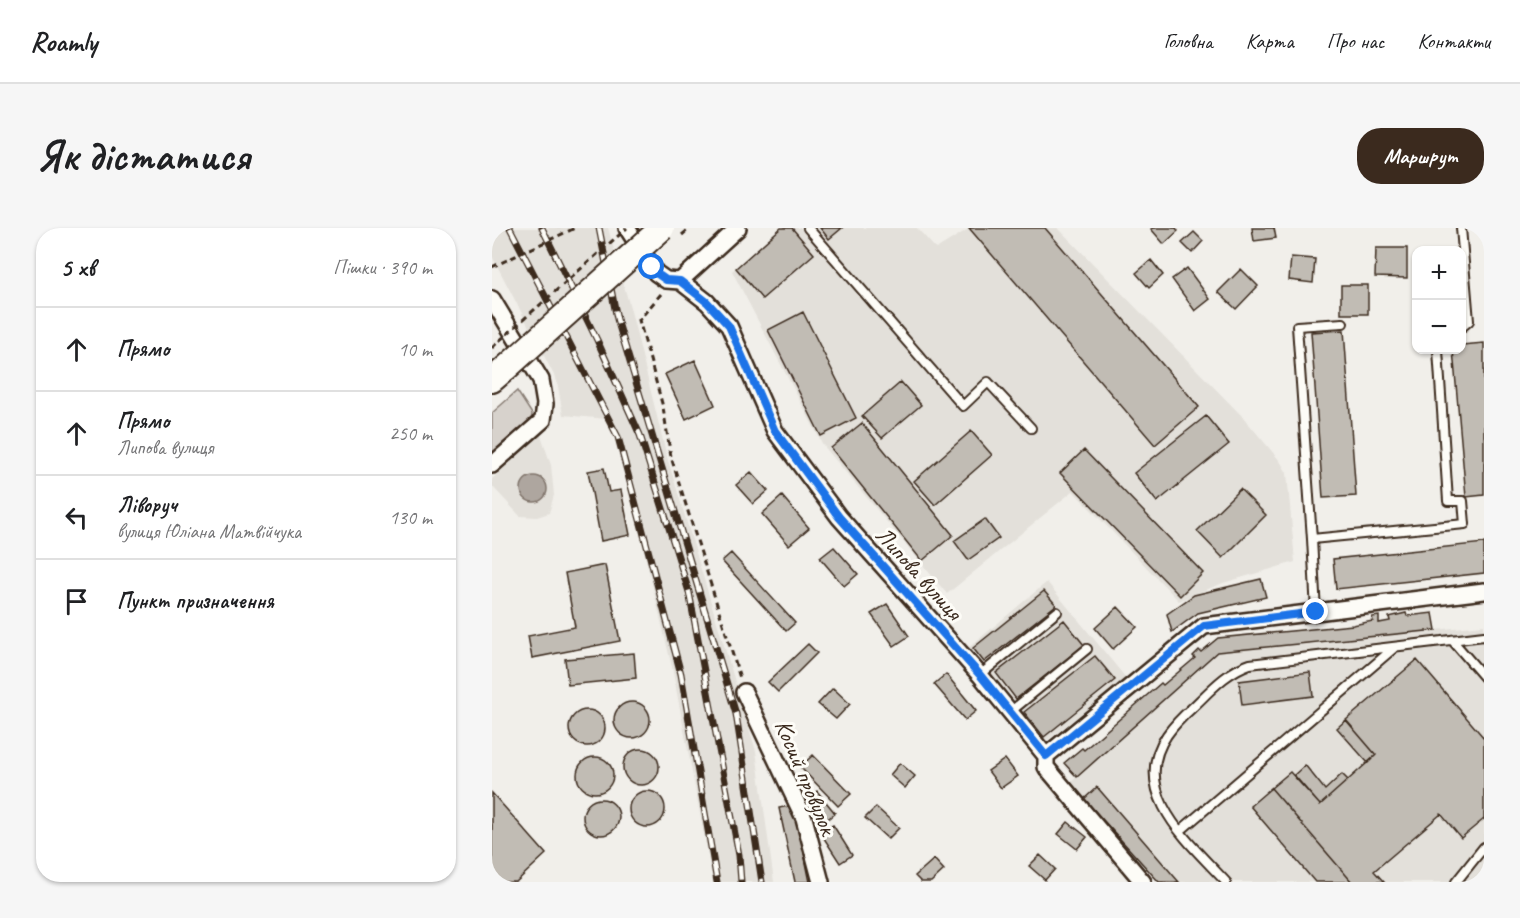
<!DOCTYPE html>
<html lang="uk">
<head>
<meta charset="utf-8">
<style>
  body { margin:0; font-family:Caveat,sans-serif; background:#f6f6f6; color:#202124 }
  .controls { position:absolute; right:18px; top:18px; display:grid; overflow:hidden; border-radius:12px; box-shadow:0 2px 4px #0004 }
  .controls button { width:54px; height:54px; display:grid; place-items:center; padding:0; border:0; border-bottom:2px solid #e0e0e0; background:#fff; color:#202124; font:30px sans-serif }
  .stop { position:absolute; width:18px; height:18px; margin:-14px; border:4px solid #1a73e8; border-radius:50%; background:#fff }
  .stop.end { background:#1a73e8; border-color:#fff; box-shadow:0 2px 6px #0008 }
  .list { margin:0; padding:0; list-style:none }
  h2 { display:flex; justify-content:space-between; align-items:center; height:78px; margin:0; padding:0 24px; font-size:26px }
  h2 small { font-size:20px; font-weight:400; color:#757577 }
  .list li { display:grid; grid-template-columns:39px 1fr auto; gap:18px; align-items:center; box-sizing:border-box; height:84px; padding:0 24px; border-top:2px solid #e0e0e0 }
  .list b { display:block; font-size:22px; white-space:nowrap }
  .list p { margin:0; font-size:20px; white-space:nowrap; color:#757577 }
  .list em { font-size:20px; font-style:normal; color:#757577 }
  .icon { flex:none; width:33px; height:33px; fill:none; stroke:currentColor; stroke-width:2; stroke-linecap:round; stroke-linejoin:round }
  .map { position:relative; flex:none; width:992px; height:654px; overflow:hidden; border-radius:24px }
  header { display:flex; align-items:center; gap:36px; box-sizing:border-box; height:84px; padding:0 30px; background:#fff; border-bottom:2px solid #e0e0e0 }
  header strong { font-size:28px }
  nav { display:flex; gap:33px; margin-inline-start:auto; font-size:21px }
  .intro { display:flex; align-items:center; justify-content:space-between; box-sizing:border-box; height:144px; padding:0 36px }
  h1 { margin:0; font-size:42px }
  .button { padding:15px 27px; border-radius:24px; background:#3b2a1e; color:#fff; font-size:21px; font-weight:700 }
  main { display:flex; gap:36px; padding:0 36px }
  aside { flex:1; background:#fff; border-radius:24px; box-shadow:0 2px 4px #0004 }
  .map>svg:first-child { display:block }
  .built { fill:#e3e0da }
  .green { fill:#d7d2cc; stroke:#897e75; stroke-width:1.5 }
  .water { fill:#aea69f; stroke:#80746b; stroke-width:1.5 }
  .building { fill:#c1bcb4; stroke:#3b2a1e; stroke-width:1.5 }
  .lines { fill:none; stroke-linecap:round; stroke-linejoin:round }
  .lane-casing { stroke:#3b2a1e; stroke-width:12 }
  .street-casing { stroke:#3b2a1e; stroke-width:20 }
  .primary-casing { stroke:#3b2a1e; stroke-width:28 }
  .path { stroke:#3b2a1e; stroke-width:3; stroke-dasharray:6 4.5; stroke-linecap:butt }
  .lane { stroke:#fdfcf7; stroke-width:8 }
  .street { stroke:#fdfcf7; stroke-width:15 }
  .primary { stroke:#fdfcf7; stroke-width:24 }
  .rail-casing { stroke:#3b2a1e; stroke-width:7 }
  .rail { stroke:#fdfcf7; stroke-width:4.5; stroke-dasharray:14; stroke-linecap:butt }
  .primary-bridge-casing { stroke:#3b2a1e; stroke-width:28; stroke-linecap:butt }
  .path-bridge { stroke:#3b2a1e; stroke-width:3; stroke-dasharray:6 4.5; stroke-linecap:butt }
  .primary-bridge { stroke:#fdfcf7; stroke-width:24 }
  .route { stroke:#1a73e8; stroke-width:8 }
  .labels { text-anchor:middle; stroke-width:6; stroke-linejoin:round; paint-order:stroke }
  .street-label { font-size:24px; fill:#3b2a1e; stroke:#fdfcf7 }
</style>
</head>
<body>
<header>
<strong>Roamly</strong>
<nav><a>Головна</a><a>Карта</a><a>Про нас</a><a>Контакти</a></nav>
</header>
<div class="intro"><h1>Як дістатися</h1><a class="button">Маршрут</a></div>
<main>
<aside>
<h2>5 хв<small>Пішки · 390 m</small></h2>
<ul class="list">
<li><svg class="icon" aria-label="ahead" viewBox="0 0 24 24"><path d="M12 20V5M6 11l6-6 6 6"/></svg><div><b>Прямо</b></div><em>10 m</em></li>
<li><svg class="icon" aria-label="ahead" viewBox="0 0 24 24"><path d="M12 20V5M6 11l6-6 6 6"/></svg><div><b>Прямо</b><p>Липова вулиця</p></div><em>250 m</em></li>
<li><svg class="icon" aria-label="left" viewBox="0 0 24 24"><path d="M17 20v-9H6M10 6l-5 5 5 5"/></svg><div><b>Ліворуч</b><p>вулиця Юліана Матвійчука</p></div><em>130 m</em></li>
<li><svg class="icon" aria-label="arrive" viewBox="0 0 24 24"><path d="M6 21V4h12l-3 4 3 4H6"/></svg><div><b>Пункт призначення</b></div></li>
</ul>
</aside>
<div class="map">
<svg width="992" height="654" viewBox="0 0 992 654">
  <rect width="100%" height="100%" fill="#f1efea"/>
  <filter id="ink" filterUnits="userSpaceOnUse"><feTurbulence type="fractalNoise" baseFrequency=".0167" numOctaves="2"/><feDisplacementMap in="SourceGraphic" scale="12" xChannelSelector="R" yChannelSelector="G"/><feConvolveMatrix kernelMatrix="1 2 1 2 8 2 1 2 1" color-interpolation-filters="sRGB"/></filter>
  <g filter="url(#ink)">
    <path class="built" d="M0,0h116l23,83 36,146 89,294 18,131h-61l-41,-215 -55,-229 -10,-19 -44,-4 -6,-34 -65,-125z
      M289,0h136l19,21 34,-21h88l185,189 37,44 7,12 8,89 -72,21 -44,18 -106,-110 -126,103 -124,-149 -91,-174z
      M49,207l10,30 3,30 -5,18 -12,4 -17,-1 -28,-30v-7z
      M555,354l79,96 -82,65 -77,-94z
      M992,397v257h-325l-89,-99 147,-131z"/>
    <path class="green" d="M25,163l15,23 -1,8 -39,34v-43z"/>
    <path class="water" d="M29 261a13 13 0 1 1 26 0a13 13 0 1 1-26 0Z"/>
    <path class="building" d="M289,0h11l22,26 -52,45 -26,-31z
      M328,0h22l-13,11z
      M477,0h76l154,179 -44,38z
      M661,0h23l2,3 -14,13 -13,-15z
      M760,0h22l2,10 -22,3z
      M702,4l9,9 -11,12 -10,-10z
      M884,20h31v30l-32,-1z
      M799,29l24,2 -2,24 -24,-3z
      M659,32l12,15 -14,13 -13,-15z
      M695,40l23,31 -15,12 -23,-32z
      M749,41l17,17 -22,23 -18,-17z
      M849,57h27v29h-27z
      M311,84l53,106 -35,18 -53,-106z
      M852,102l12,166 -33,2 -12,-166z
      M992,115v152l-18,2 -13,-147h9v-5z
      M203,132l20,45 -29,14 -21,-45z
      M409,154l20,23 -39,33 -20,-22z
      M714,188l23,28 -72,58 -23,-29z
      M370,195l91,112 -31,26 -91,-113z
      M479,203l21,24 -57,50 -21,-24z
      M592,222l119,123 -23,23 -120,-123z
      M112,240l5,24 12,-2 9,45 -29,6 -13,-70z
      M259,244l17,19 -15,13 -17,-19z
      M748,261l26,26 -43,43 -26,-27z
      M290,268l27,32 -20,17 -27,-31z
      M493,291l14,19 -31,22 -14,-19z
      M992,315v30l-148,16 -3,-30z
      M342,319l24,27 -14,12 -24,-28z
      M239,325l64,70 -9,8 -64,-70z
      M113,337l15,76 -88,17 -4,-22 47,-9 -10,-54z
      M769,351l5,18 -68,16 -26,19 -5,-18 27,-19z
      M552,363l12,14 -72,57 -11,-14z
      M395,376l22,32 -15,10 -23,-32z
      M626,379l19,20 -24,22 -18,-21z
      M914,385l1,3 26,-3 3,17 -219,22 -140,125 -13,-14 18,-15 2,2 77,-67 2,2 32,-27 -2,-2 6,-6 2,2 17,-14 135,-13 20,-4 -1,-4 7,-1v7l11,-2 -1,-4z
      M572,392l20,25 -68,54 -20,-26z
      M316,416l9,9 -39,39 -10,-10z
      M142,425l2,25 -68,7 -3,-26z
      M603,428l20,24 -71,57 -20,-25z
      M925,432l67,78v81l-23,19 -20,-24 -67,57 10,11h-32l-81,-94 19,-16 30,33 56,-50 -30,-35z
      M818,444l3,24 -71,9 -3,-24z
      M454,446l30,37 -11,9 -31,-36z
      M341,460l17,16 -14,15 -18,-15z
      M122 492a18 18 0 1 1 36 0a18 18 0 1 1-36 0Z
      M77 500a18 18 0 1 1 36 0a18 18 0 1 1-36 0Z
      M854,492l30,35 -8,8 -31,-35z
      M131 539a18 18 0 1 1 36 0a18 18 0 1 1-36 0Z
      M321,527l38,39 -13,12 -38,-39z
      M85 547a18 18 0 1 1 36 0a18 18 0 1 1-36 0Z
      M513,531l13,17 -17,12 -13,-17z
      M408,535l15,13 -10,12 -15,-13z
      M813,537l20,25 17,-16 6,6 -28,25 -26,-30z
      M605,559l82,95h-20l-75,-83z
      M779,560l81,94h-37l-65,-76z
      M325,563l18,22 -12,10 -18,-22z
      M137 581a18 18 0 1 1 36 0a18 18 0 1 1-36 0Z
      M0,565l54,61 -30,28h-24z
      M91 589a18 18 0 1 1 36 0a18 18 0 1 1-36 0Z
      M302,577l16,77h-15l-16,-74z
      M384,579l23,21 -11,11 -23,-21z
      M576,594l19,15 -10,12 -19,-15z
      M341,597l19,30 -12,8 -20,-31z
      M548,627l15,14 -10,11 -16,-14z
      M442,631l10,11 -13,12h-10l-6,-6z"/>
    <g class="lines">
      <g class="lane-casing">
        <path id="lane" d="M316,0l155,178 25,-24 43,46
          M969,0l8,93 -7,6
          M820,311l-15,-213 46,-3
          M824,384l-4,-73 153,-15 -2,-23h-15l-10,-151
          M960,412l32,37
          M488,447l77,-63
          M518,484l77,-63
          M688,603l214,-183
          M734,654c-36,-39 -98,-90 -59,-147 7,-10 16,-19 25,-27 18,-17 34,-36 58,-44l234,-28
          M964,654l28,-35"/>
      </g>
      <g class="street-casing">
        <path id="street" d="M135,0l29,45 10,7 14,1 58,-53
          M188,53l27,21 22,24 46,105 64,86 141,158 66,81v11l97,115
          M0,71l49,81 4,24 -2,16 -51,45
          M252,464l60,126 17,64
          M554,528l158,-130 280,-35"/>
      </g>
      <g class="primary-casing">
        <path id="primary" d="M0,152l14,-12"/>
      </g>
      <path class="path" d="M190,7l8,-7
        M0,39l83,-39
        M169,66l-22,26 24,87 8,50 69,221
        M0,120l7,-7"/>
      <use href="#lane" class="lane"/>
      <use href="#street" class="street"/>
      <use href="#primary" class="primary"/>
      <g class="rail-casing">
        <path id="rail" d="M18,0l108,209 63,237 36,208
          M50,0l55,112 43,95 49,157 50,263 2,27
          M107,0l18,91 119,395 26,168"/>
      </g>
      <use href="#rail" class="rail"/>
      <g class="primary-bridge-casing">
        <path id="primary-bridge" d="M14,140l156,-140"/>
      </g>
      <path class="path-bridge" d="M7,113l128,-113"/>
      <use href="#primary-bridge" class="primary-bridge"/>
    </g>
  </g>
  <g class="lines" filter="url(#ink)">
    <path class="route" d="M160,39l4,6 10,7 14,1 27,21 22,24 46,105 64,86 141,158 66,81 158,-130 112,-14"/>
  </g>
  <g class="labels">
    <g class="street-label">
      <text transform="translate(427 345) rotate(48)" y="8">Липова вулиця</text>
      <text transform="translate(314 549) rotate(67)" y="8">Косий провулок</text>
    </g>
  </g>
</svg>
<div class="controls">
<button>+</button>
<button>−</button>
</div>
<div class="stop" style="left:160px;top:39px"></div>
<div class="stop end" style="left:824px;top:384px"></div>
</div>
</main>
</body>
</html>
